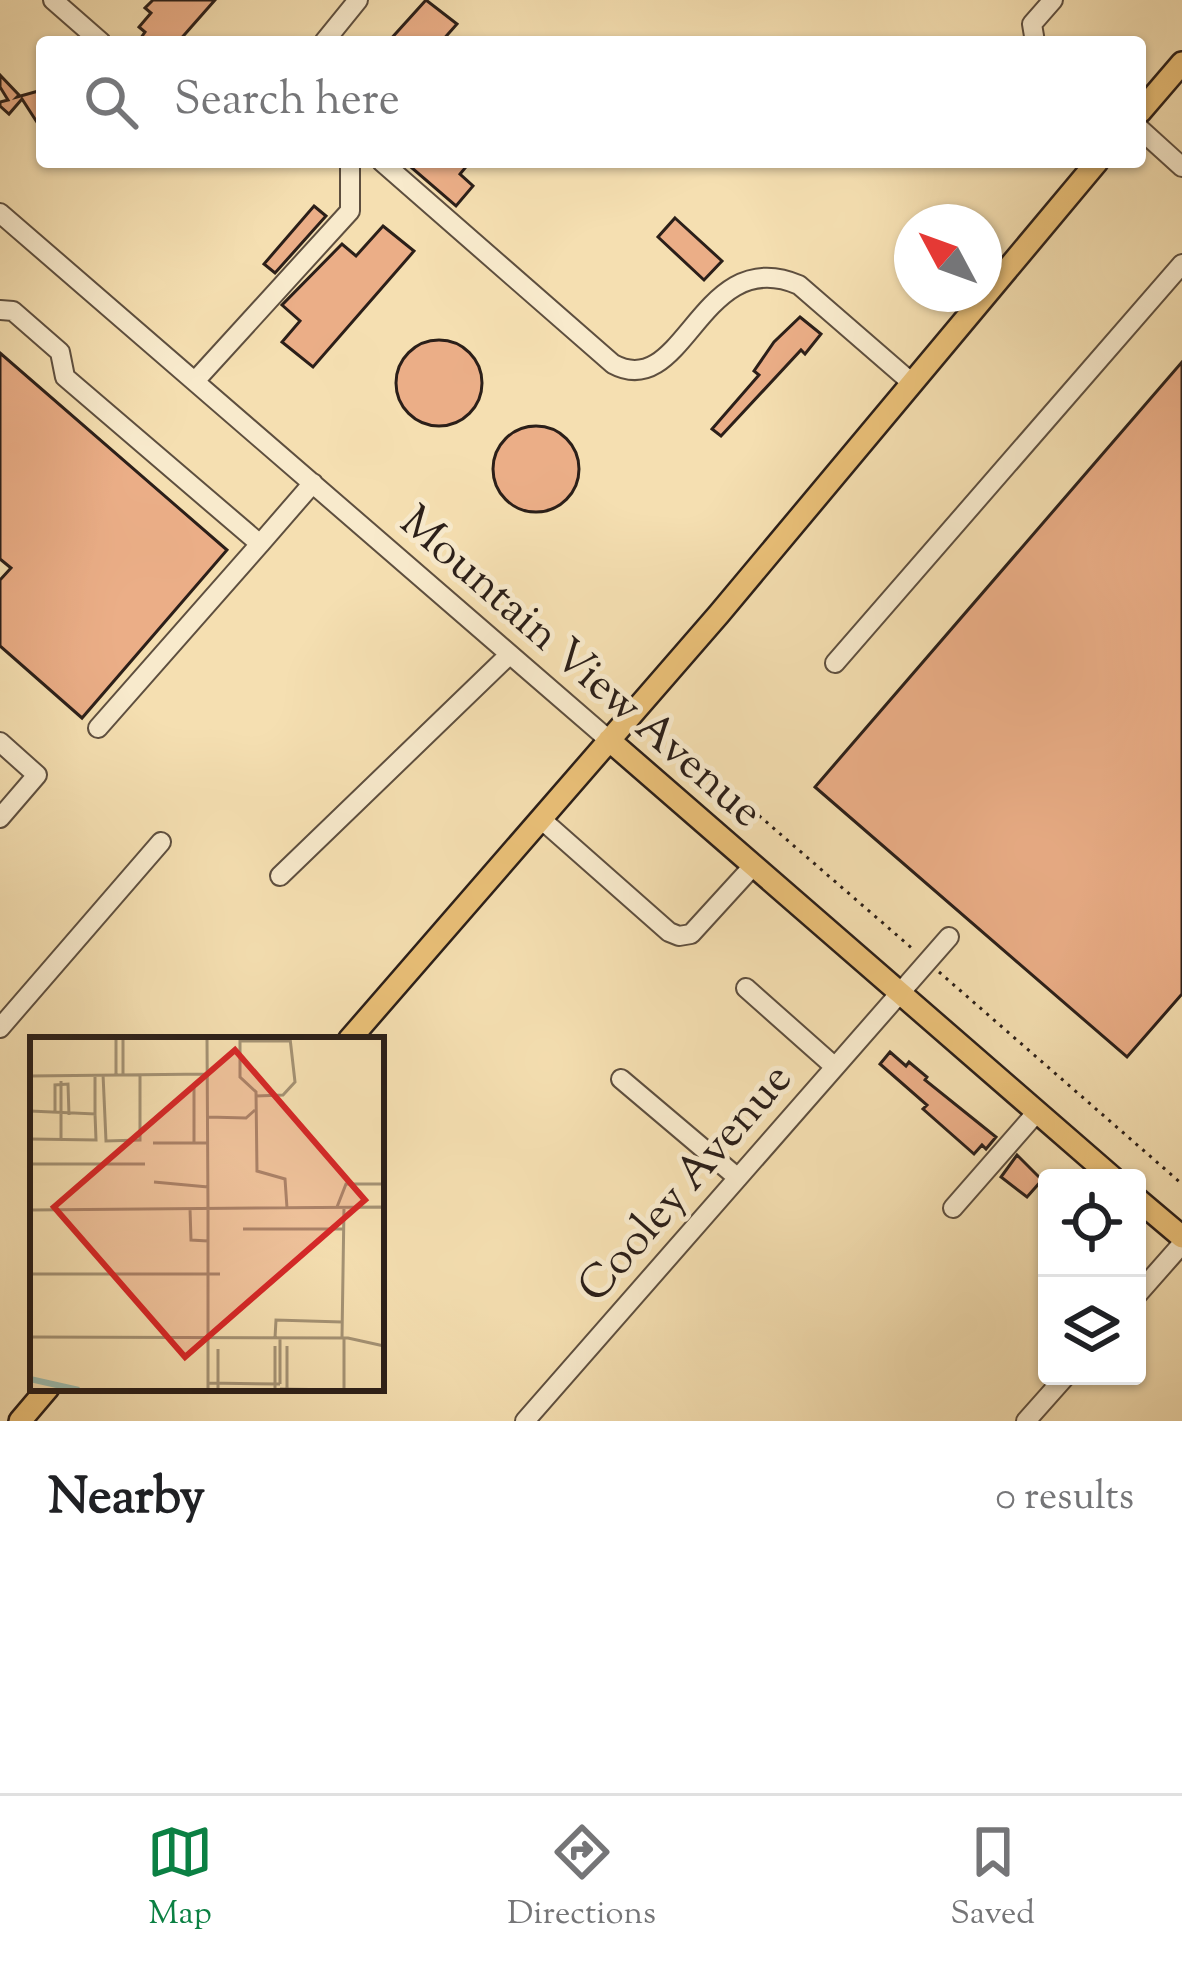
<!DOCTYPE html>
<html lang="en">
<head>
<meta charset="utf-8">
<style>
  body { margin:0; font-family:"Sorts Mill Goudy",serif; background:#f2f2f2; color:#202124 }
  .controls { position:absolute; right:36px; bottom:36px; display:grid; overflow:hidden; border-radius:12px; box-shadow:0 3px 9px #0004 }
  .controls button { width:108px; height:108px; display:grid; place-items:center; padding:0; border:0; border-bottom:3px solid #e0e0e0; background:#fff; color:#202124; font:60px sans-serif }
  .compass { position:absolute; left:894px; top:204px; width:108px; height:108px; border-radius:50%; background:#fff; box-shadow:0 3px 9px #0004; rotate:311deg }
  .list { margin:0; padding:0; list-style:none }
  h2 { display:flex; justify-content:space-between; align-items:center; height:156px; margin:0; padding:0 48px; font-size:51px }
  h2 small { font-size:39px; font-weight:400; color:#757577 }
  .icon { flex:none; width:66px; height:66px; fill:none; stroke:currentColor; stroke-width:2; stroke-linecap:round; stroke-linejoin:round }
  .map { position:relative; flex:none; width:1182px; height:1421px; overflow:hidden }
  .search { position:absolute; background:#fff; box-shadow:0 3px 9px #0004; left:36px; right:36px; top:36px; height:132px; display:flex; align-items:center; gap:30px; box-sizing:border-box; padding:0 42px; border-radius:12px; color:#757577; font-size:45px }
  .sheet { height:372px; background:#fff }
  nav { display:flex; justify-content:space-around; align-items:center; box-sizing:border-box; height:168px; border-top:3px solid #e0e0e0; background:#fff; font-size:33px; color:#757577 }
  nav a { display:grid; justify-items:center; gap:6px }
  nav .on { color:#0b8043 }
  .map>svg:first-child { display:block }
  .building { fill:#ebae87; stroke:#2b1f19; stroke-width:3 }
  .lines { fill:none; stroke-linecap:round; stroke-linejoin:round }
  .minor-casing { stroke:#5e4f3f; stroke-width:22 }
  .major-casing { stroke:#2b1f19; stroke-width:26 }
  .path { stroke:#2b1f19; stroke-width:3; stroke-dasharray:3 6; stroke-linecap:butt }
  .minor { stroke:#f8eacc; stroke-width:18 }
  .major { stroke:#eac078; stroke-width:21 }
  .labels { text-anchor:middle; stroke-width:10; stroke-linejoin:round; paint-order:stroke }
  .street-label { font-size:45px; fill:#2b1f19; stroke:#f8eacc }
  .inset-river { fill:none; stroke:#9cbcae; stroke-width:6 }
  .inset-road { fill:none; stroke:#a49274; stroke-width:3 }
  .view { fill:#d62828; fill-opacity:0.15; stroke:#d62828; stroke-width:6 }
  .inset-edge { fill:none; stroke:#2b1f19; stroke-width:6 }
</style>
</head>
<body>
<div class="map">
<svg width="1182" height="1421" viewBox="0 0 1182 1421">
  <rect width="100%" height="100%" fill="#f5dfb1"/>
  <filter id="stains"><feTurbulence type="fractalNoise" baseFrequency=".00167" numOctaves="4"/><feColorMatrix values="0 0 0 0 .2 0 0 0 0 .09 0 0 0 0 .02 0 0 0 .5 -.17"/></filter>
  <radialGradient id="worn" r=".72"><stop offset=".6" stop-color="#630" stop-opacity="0"/><stop offset="1" stop-color="#630" stop-opacity=".3"/></radialGradient>
  <path class="building" d="M153,0h62l-37,42h-40l7,-10 -6,-5 12,-14 -6,-5z
    M426,0l31,24 -16,18h-53z
    M0,75l19,20 -2,2 25,-7v40l-20,-31 -13,15 -9,-8v-4l8,-2 -8,-13z
    M405,162h65l-10,12 13,12 -17,20z
    M314,206l12,10 -51,57 -11,-9z
    M675,218l47,43 -18,19 -46,-43z
    M383,226l31,25 -101,116 -31,-25 18,-21 -18,-16 60,-61 14,12z
    M800,317l21,17 -16,20 -4,-4 -80,86 -9,-7 47,-54 -5,-4 20,-29z
    M396 383a43 43 0 1 1 86 0a43 43 0 1 1-86 0Z
    M0,353l227,197 -145,168 -82,-72v-66l11,-12 -11,-9z
    M1182,362v632l-55,63 -312,-270z
    M493 469a43 43 0 1 1 86 0a43 43 0 1 1-86 0Z
    M890,1052l16,14 3,-4 18,15 -2,3 71,57 -10,12 -4,-4 -8,9 -51,-45 4,-4 -47,-41z
    M1017,1155l25,25 -15,17 -26,-20z"/>
  <g class="lines">
    <g class="minor-casing">
      <path id="minor" d="M53,0l48,42
        M324,42l34,-42
        M1035,42l-3,-18 21,-24
        M1140,129l42,38
        M382,162l231,202c72,39 87,-122 186,-79l113,98
        M0,213l609,527
        M0,310l13,1 47,41 5,25 195,167 53,-61
        M195,381l155,-170v-49
        M835,663l347,-399
        M98,728l162,-184
        M0,742l37,33 -37,43
        M541,819l128,113 10,4 12,-2 63,-69
        M280,876l229,-221
        M746,988l89,79
        M0,1028l161,-186
        M621,1079l117,99
        M953,1208l84,-96
        M1137,1295l45,-51
        M525,1421l424,-484
        M1026,1421l40,-45"/>
    </g>
    <g class="major-casing">
      <path id="major" d="M1140,112l42,-49
        M609,740l504,438
        M349,1040l370,-426 378,-452
        M1137,1199l45,38
        M20,1421l28,-33"/>
    </g>
    <path class="path" d="M661,743l12,-2 241,209
      M939,972l243,212"/>
    <use href="#minor" class="minor"/>
    <use href="#major" class="major"/>
  </g>
  <g class="labels">
    <g class="street-label">
      <text transform="translate(583 665) rotate(41)" y="16">Mountain View Avenue</text>
      <text transform="translate(683 1181) rotate(-49)" y="16">Cooley Avenue</text>
    </g>
  </g>
  <g transform="translate(30 1037)">
    <rect width="354" height="354" fill="#f5dfb1"/>
    <path class="inset-river" d="M0,342l49,11"/>
    <path class="inset-road" d="M86,1v37M93,1v37M177,1l1,171M210,1v39l16,15 1,79 28,8 2,29M210,4h50M73,37l3,67 34,-1v-65M0,39l178,-2M31,44v58M164,47v59h14M226,59l27,-1 12,-13 -5,-44M0,74l65,3v-39M25,74v-26l13,-1 1,31M178,80l38,1 9,-8M0,102l66,1 -1,-26M123,106h41M1,107v66M0,127h115M124,145l54,5M307,170l9,-23h38M353,170l1,180M160,172l1,31 17,1M178,172v181M0,173l354,-3M213,192h100M0,237h190M0,300l318,1 36,8M245,301l1,-18 66,2M250,301v46M312,301l2,-131M245,309v44M188,312v41M178,346l72,1M250,352l59,1M257,352v-43M314,353v-52"/>
    <path class="view" d="M205,13l130,150 -180,157 -131,-150z"/>
    <rect width="354" height="354" class="inset-edge"/>
  </g>
  <rect width="100%" height="100%" filter="url(#stains)"/>
  <rect width="100%" height="100%" fill="url(#worn)"/>
</svg>
<div class="controls">
<button><svg class="icon" aria-label="locate" viewBox="0 0 24 24"><circle cx="12" cy="12" r="6"/><path d="M12 2v4M12 18v4M2 12h4M18 12h4"/></svg></button>
<button><svg class="icon" aria-label="layers" viewBox="0 0 24 24"><path d="M12 4l9 5-9 5-9-5zM3 14l9 5 9-5"/></svg></button>
</div>
<svg class="compass" viewBox="-18 -18 36 36"><path d="M0-13l5 13h-10z" fill="#e53935"/><path d="M0 13l5-13h-10z" fill="#757577"/></svg>
<div class="search"><svg class="icon" aria-label="search" viewBox="0 0 24 24"><circle cx="10" cy="10" r="6"/><path d="M15 15l6 6"/></svg>Search here</div>
</div>
<section class="sheet">
<h2>Nearby<small>0 results</small></h2>
<ul class="list">
</ul>
</section>
<nav>
<a class="on"><svg class="icon" aria-label="map" viewBox="0 0 24 24"><path d="M3 6l6-2 6 2 6-2v14l-6 2-6-2-6 2zM9 4v14M15 6v14"/></svg>Map</a>
<a><svg class="icon" aria-label="directions" viewBox="0 0 24 24"><path d="M12 3l9 9-9 9-9-9zM9 14v-3h6M13 9l2 2-2 2"/></svg>Directions</a>
<a><svg class="icon" aria-label="saved" viewBox="0 0 24 24"><path d="M7 4h10v16l-5-4-5 4z"/></svg>Saved</a>
</nav>
</body>
</html>
